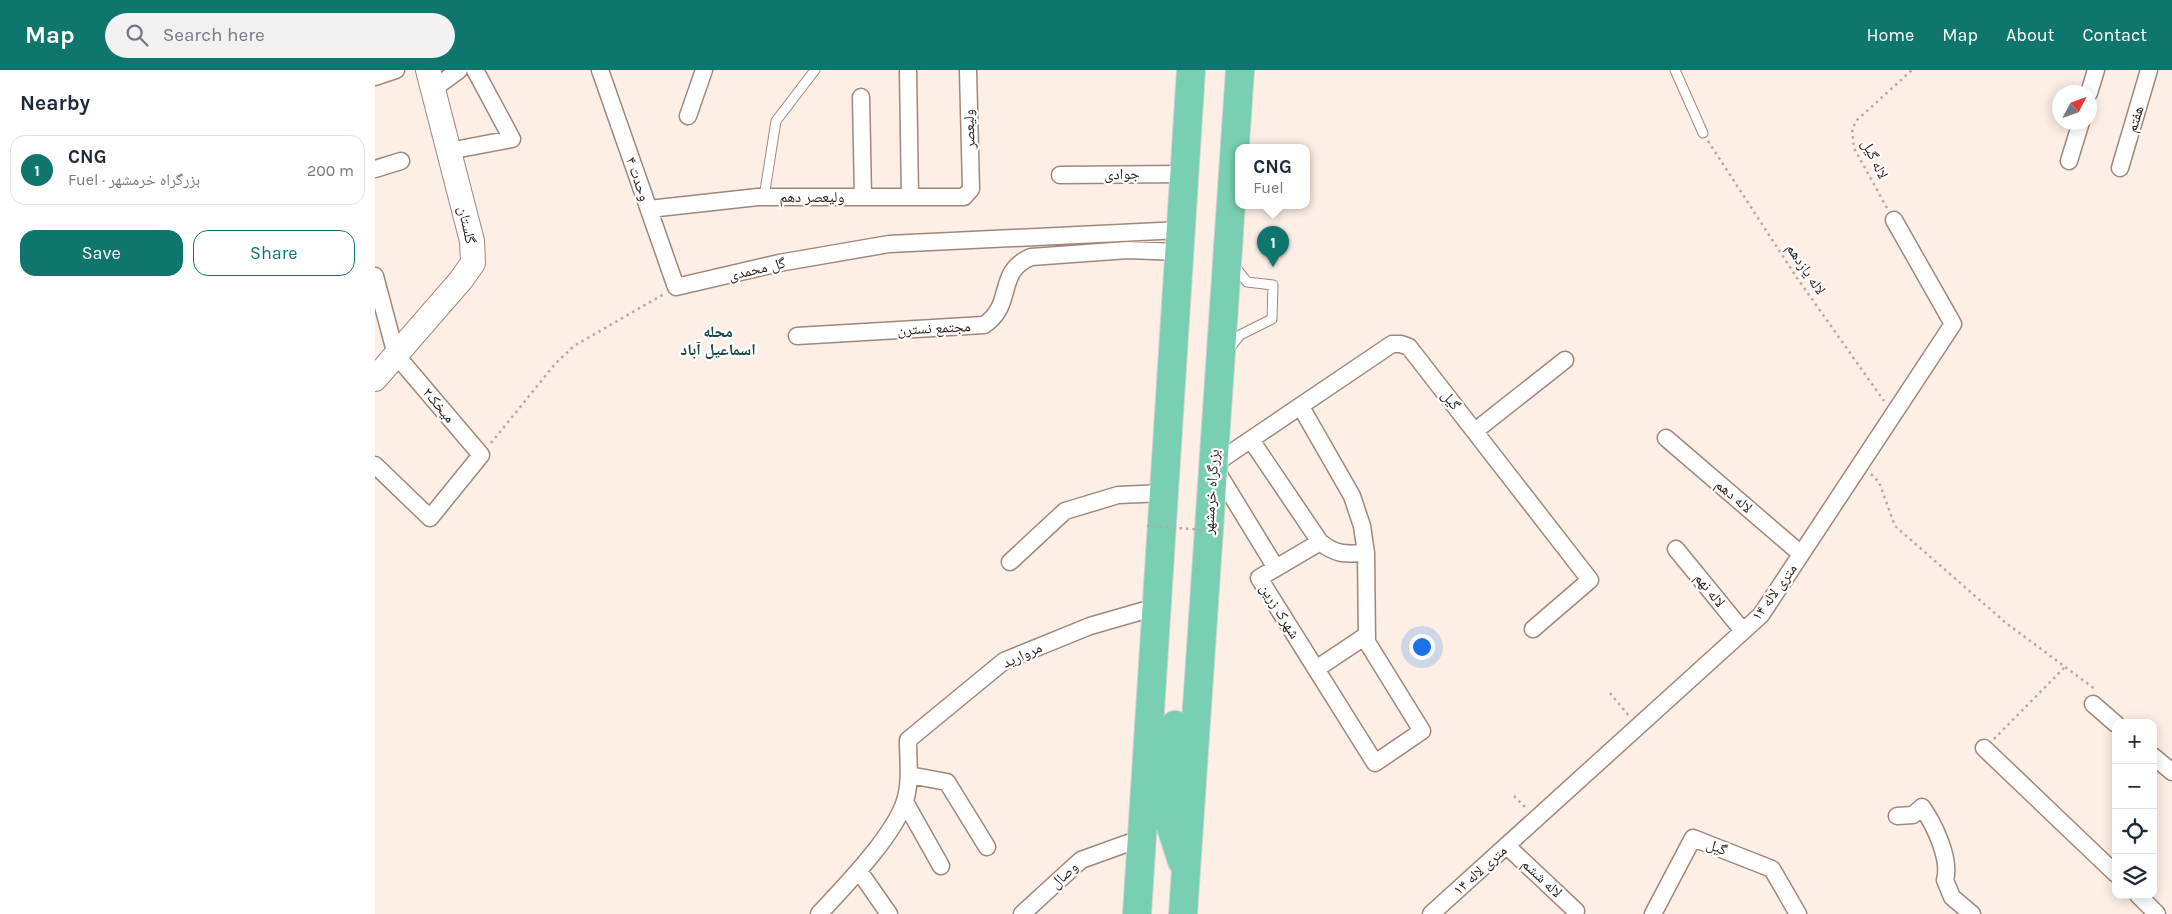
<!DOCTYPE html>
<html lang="en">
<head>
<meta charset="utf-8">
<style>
  body { margin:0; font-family:Karla,"Noto Naskh Arabic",sans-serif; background:#f2f2f3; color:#1f2937 }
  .controls { position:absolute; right:15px; bottom:15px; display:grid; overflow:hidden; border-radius:10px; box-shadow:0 2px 12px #0003 }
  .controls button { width:45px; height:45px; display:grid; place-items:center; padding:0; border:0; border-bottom:1px solid #e0e1e3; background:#fff; color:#1f2937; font:25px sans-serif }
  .compass { position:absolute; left:1677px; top:15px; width:45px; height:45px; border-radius:50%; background:#fff; box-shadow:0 2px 12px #0003; rotate:49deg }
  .you { position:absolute; left:1046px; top:576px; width:18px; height:18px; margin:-12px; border:4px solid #fff; border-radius:50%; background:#1a73e8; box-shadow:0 0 0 8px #1a73e833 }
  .badge { display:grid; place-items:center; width:32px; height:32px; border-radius:50%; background:#0f766e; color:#fff; font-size:16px; font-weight:700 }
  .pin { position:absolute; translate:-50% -41px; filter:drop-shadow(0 1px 2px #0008) }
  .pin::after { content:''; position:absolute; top:26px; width:18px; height:15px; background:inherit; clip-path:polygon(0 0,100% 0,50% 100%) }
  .popup { position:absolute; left:860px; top:74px; width:75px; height:65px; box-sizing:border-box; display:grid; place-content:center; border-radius:10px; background:#fff; filter:drop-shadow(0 1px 4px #0005); font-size:16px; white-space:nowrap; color:#747a83 }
  .popup b { font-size:19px; color:#1f2937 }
  .popup::after { content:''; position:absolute; left:50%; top:100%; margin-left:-10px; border:10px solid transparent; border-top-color:#fff }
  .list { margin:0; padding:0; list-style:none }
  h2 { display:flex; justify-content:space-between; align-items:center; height:65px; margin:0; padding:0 20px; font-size:21px }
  h2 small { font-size:16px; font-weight:400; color:#747a83 }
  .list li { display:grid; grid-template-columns:32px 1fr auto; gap:15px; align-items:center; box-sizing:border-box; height:70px; margin:0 10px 10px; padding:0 10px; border:1px solid #e0e1e3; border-radius:15px }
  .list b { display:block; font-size:19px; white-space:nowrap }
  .list p { margin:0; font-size:16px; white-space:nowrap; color:#747a83 }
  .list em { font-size:16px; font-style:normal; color:#747a83 }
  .actions { display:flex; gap:10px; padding:15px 20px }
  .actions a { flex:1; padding:11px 0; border:1px solid #0f766e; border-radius:15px; text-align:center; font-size:18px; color:#0f766e }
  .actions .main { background:#0f766e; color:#fff }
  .icon { flex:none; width:28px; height:28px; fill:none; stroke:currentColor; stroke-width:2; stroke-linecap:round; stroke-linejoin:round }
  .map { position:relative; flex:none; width:1797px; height:844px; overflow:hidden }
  header { display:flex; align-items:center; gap:30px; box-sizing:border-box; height:70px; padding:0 25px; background:#0f766e; color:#fff }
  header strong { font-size:24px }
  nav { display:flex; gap:28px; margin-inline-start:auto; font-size:18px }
  .search { width:350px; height:45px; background:#f2f2f3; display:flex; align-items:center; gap:12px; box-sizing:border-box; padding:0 18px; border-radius:28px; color:#747a83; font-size:19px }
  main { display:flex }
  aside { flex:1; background:#fff }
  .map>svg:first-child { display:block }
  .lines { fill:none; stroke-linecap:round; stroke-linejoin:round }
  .lane-casing { stroke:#9e887b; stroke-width:11 }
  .street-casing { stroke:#9e887b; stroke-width:19 }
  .secondary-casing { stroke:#9e887b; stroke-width:26 }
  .highway-casing { stroke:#d3d2d1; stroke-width:30 }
  .path { stroke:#b6aaa2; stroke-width:2.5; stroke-dasharray:2.5 4; stroke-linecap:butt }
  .lane { stroke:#fff; stroke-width:9 }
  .street { stroke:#fff; stroke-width:16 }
  .secondary { stroke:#fff; stroke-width:24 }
  .highway { stroke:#79cfb2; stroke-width:28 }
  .path-bridge { stroke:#b6aaa2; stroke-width:2.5; stroke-dasharray:2.5 4; stroke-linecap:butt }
  .labels { text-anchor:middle; stroke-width:4.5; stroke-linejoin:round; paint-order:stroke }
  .street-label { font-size:15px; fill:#251d18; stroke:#fff }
  .neighbourhood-label { font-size:16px; font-weight:bold; fill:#144a3e; stroke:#fff }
</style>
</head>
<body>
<header>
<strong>Map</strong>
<div class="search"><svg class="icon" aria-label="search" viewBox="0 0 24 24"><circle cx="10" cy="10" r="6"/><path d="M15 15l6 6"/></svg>Search here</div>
<nav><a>Home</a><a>Map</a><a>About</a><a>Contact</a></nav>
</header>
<main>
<aside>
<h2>Nearby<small></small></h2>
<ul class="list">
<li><span class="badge">1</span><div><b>CNG</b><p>Fuel · بزرگراه خرمشهر</p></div><em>200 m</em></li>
</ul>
<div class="actions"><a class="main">Save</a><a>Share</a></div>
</aside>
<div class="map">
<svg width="1797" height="844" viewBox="0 0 1797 844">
  <rect width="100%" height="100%" fill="#fdefe6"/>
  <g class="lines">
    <g class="lane-casing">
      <path id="lane" d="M1300,0l28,63
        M389,127l12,-76 39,-51
        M854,279l11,-14 32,-16 1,-34 -26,-3 -14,-18"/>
    </g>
    <g class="street-casing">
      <path id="street" d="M225,0l76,217 103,-24 110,-19 292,-14
        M533,0l2,127
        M0,7l21,-7
        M58,19l26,-19
        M1714,23l7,-23
        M486,27l2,100
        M313,46l16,-46
        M74,81l63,-12 -37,-69
        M1694,91l12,-39
        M1745,98l29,-98
        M0,99l26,-8
        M685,105l124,-1
        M274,139l109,-12h206l7,-8 -3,-119
        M0,206l21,79 85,100 -51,63 -55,-53
        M422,266l187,-11c31,-20 11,-53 47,-68l97,-7 51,2
        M926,337l51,89 10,30 4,27 1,89 55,89 -47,32 -116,-185 17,-10 -63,-103 179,-121h9l8,3 181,233 -57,49
        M1100,361l90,-71
        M1291,368l135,116
        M876,370l69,102c16,13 25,12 46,11
        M1301,479l67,82
        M635,492l55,-51 53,-16 46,-2
        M901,498l44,-26
        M941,599l51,-34
        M1718,634l23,20
        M1609,678l132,126
        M1778,686l19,16
        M534,705l38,7 40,65
        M530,732l36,64
        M1522,746l16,-1 9,-8c12,17 29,52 23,73l7,17 20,17
        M1132,776l69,65
        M484,801l30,43
        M1763,825l19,19
        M444,844c25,-27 75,-78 86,-113 6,-19 3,-40 3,-61l96,-79 86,-35 66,-19
        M647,844l59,-54 61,-22
        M1056,844l330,-299 192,-291 -59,-104
        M1278,844l40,-76 79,31 26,45"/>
    </g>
    <g class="secondary-casing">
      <path id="secondary" d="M0,309l86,-99 12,-17 -1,-22 -44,-171"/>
    </g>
    <g class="highway-casing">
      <path id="highway" d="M800,655l-8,90 15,46
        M762,844l54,-844
        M808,844l57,-844"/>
    </g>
    <path class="path" d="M1333,71l89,137 87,123
      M1512,138l-33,-60 -2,-19 5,-9 55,-50
      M116,373l64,-79 19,-18 90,-52
      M1496,404l8,8 16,44 111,97 89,66
      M1235,623l19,23
      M1619,669l71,-72
      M1139,726l13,13"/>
    <use href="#lane" class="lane"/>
    <use href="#street" class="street"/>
    <use href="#secondary" class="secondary"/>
    <use href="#highway" class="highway"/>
    <path class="path-bridge" d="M772,456l74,5"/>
  </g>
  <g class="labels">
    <g class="street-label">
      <text transform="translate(1760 49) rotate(-73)" y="5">هفتم</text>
      <text transform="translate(594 59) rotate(-92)" y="5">ولیعصر</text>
      <text transform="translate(1500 89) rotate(64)" y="5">لاله گیل</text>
      <text transform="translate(747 104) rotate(-1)" y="5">جوادی</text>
      <text transform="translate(263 109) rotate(71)" y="5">وحدت ۴</text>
      <text x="437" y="132">ولیعصر دهم</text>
      <text transform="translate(92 155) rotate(78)" y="5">گلستان</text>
      <text transform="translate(382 199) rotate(-13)" y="5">گل محمدی</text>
      <text transform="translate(1431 199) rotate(56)" y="5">لاله یازدهم</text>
      <text transform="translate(559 258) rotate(-3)" y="5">مجتمع نسترن</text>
      <text transform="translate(1076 330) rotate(52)" y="5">گیل</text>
      <text transform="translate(64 335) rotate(50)" y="5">میخک۲</text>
      <text transform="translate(836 422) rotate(-86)" y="5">بزرگراه خرمشهر</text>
      <text transform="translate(1359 426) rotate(40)" y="5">لاله دهم</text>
      <text transform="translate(1335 520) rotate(51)" y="5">لاله نهم</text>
      <text transform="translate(1399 522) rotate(-54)" y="5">۱۴ متری لاله</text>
      <text transform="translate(905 541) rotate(58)" y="5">شهرک زرین</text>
      <text transform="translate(647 585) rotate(-25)" y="5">مروارید</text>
      <text transform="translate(1342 777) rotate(22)" y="5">گیل</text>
      <text transform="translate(1105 800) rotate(-42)" y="5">۱۴ متری لاله</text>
      <text transform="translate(689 805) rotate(-42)" y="5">وصال</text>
      <text transform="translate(1167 808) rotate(43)" y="5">لاله ششم</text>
    </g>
    <g class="neighbourhood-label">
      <text x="343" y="267">محله<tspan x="343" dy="18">اسماعیل آباد</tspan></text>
    </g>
  </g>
</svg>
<div class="controls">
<button>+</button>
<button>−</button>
<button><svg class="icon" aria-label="locate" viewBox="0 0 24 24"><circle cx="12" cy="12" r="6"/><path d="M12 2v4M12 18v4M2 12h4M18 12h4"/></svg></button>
<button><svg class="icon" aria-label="layers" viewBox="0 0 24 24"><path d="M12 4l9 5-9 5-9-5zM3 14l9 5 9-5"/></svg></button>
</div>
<svg class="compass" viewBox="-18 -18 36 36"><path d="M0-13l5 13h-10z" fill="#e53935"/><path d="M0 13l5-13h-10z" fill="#747a83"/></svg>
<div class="you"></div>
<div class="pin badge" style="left:898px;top:197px">1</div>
<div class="popup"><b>CNG</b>Fuel</div>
</div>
</main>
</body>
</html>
